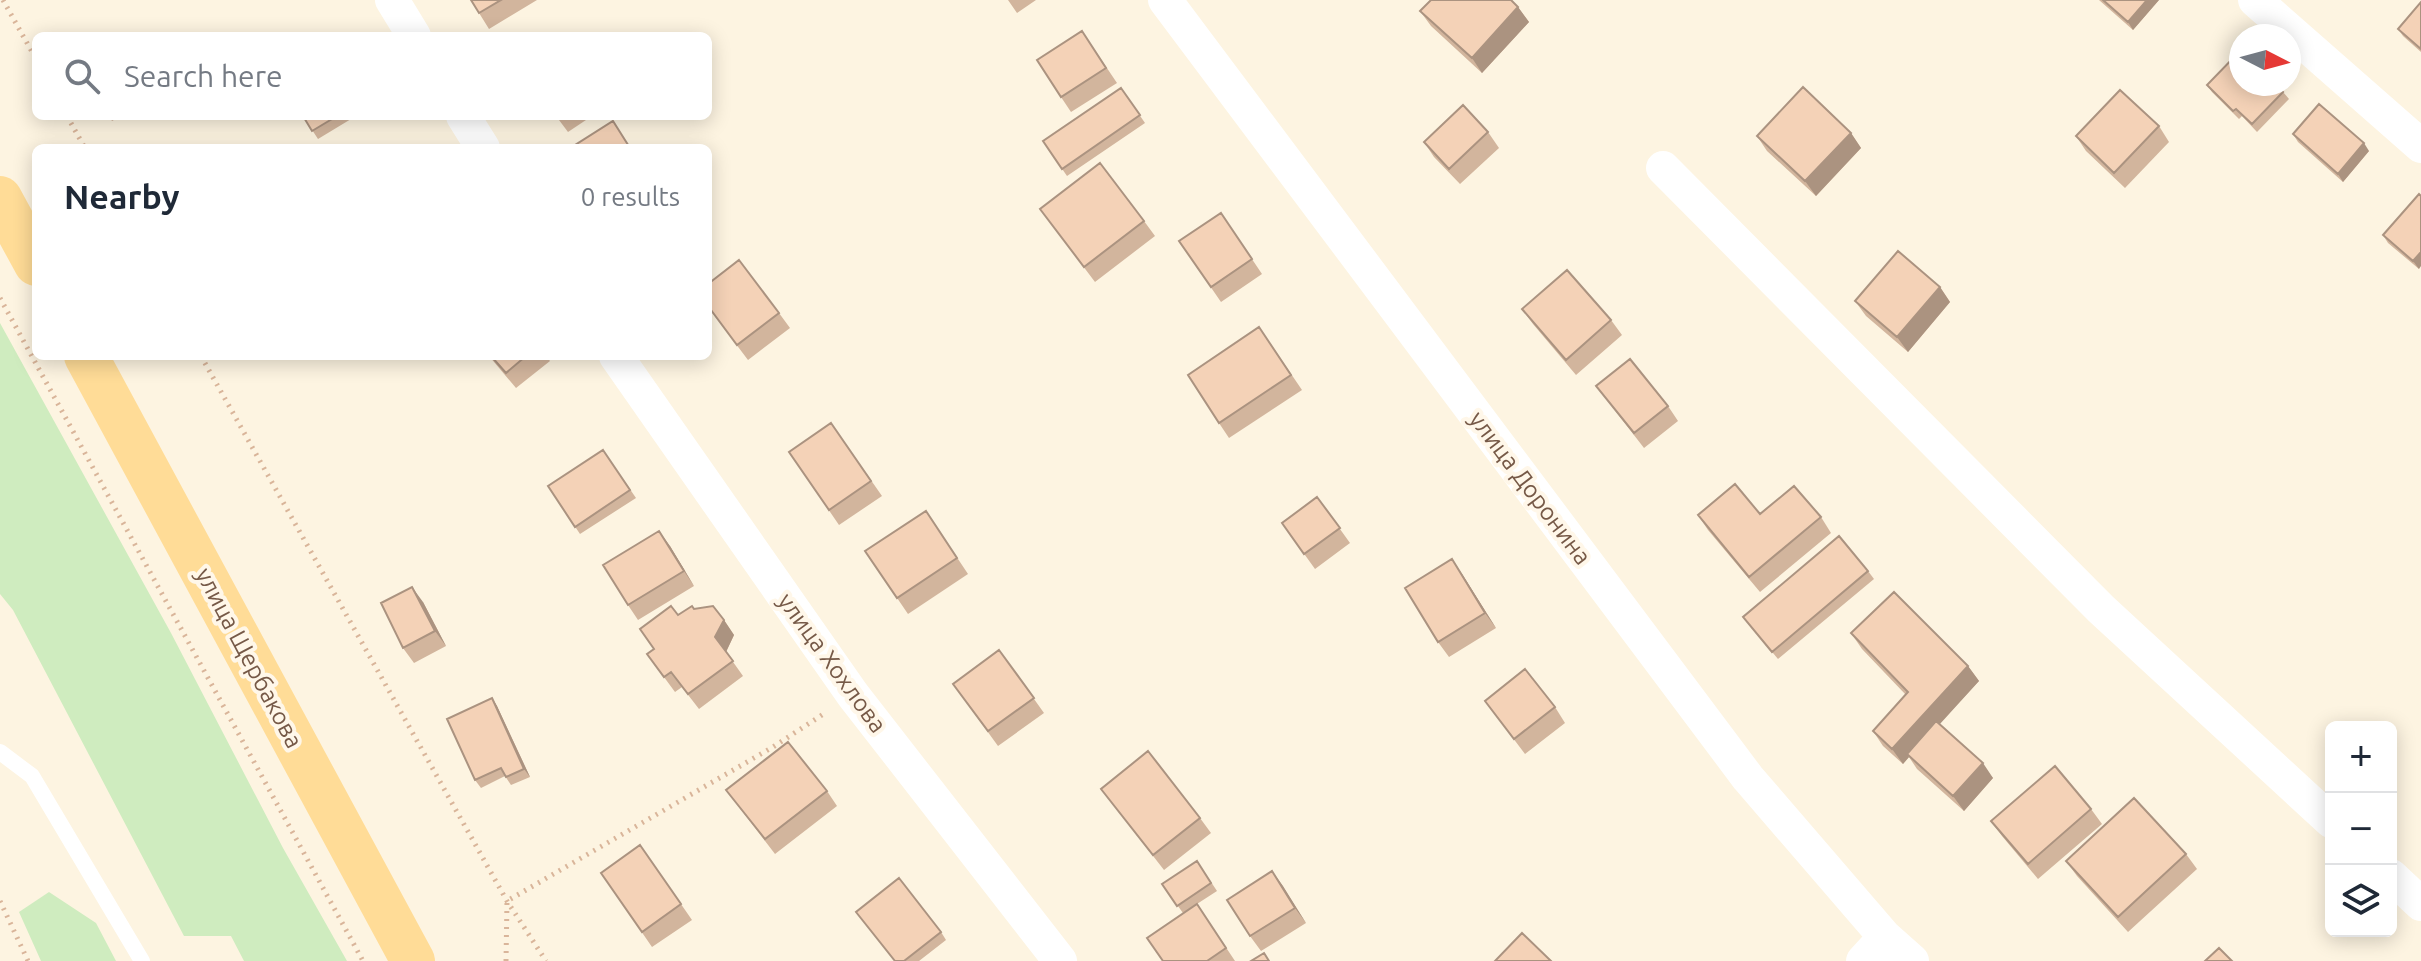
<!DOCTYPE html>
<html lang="en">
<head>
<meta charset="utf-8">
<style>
  body { margin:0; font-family:Ubuntu,sans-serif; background:#f6f6f7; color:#1f2937 }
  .controls { position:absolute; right:24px; bottom:24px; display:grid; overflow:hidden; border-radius:12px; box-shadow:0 4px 20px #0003 }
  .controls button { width:72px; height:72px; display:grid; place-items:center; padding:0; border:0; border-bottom:2px solid #e0e1e3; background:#fff; color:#1f2937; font:40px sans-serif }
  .compass { position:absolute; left:2229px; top:24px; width:72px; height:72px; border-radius:50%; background:#fff; box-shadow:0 4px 20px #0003; rotate:96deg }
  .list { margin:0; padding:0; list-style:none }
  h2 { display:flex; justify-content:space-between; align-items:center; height:104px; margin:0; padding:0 32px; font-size:34px }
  h2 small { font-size:26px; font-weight:400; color:#747a83 }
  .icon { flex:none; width:44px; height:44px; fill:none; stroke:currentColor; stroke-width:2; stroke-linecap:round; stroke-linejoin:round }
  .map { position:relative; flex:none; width:2421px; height:961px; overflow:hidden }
  .search { position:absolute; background:#fff; box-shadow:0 4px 20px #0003; left:32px; top:32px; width:680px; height:88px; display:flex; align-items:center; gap:20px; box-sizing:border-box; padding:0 28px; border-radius:12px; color:#747a83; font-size:30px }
  .panel { position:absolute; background:#fff; box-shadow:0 4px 20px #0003; left:32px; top:144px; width:680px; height:216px; border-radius:12px }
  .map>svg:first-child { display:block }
  .green { fill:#cfecbf }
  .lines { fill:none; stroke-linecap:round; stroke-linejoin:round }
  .path { stroke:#d9b59a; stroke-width:5; stroke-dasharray:2 6; stroke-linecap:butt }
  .service { stroke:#fff; stroke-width:16 }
  .minor { stroke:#fff; stroke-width:34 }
  .primary { stroke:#ffdc97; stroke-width:44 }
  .wall { fill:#d2b59d }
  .shaded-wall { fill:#ab9380 }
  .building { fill:#f4d2b7; stroke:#ab9380; stroke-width:2 }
  .labels { text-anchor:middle; stroke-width:8; stroke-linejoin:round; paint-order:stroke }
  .street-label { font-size:24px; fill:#765947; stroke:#fff7e9 }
</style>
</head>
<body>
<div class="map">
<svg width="2421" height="961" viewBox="0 0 2421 961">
  <rect width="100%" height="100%" fill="#fdf4e1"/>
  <path class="green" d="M0,323l171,310 112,215 64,113h-103l-13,-25h-47l-171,-326 -13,-16z
    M49,892l47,31 20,38h-75l-22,-49z"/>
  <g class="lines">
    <path class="path" d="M3,0l33,59
      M67,116l18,32
      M0,298l363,663
      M201,356l306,545 39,60
      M0,901l28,60
      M506,961l1,-60 266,-154 52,-34"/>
    <path class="service" d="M0,752l32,24 110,185"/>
    <path class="minor" d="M392,0l22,36
      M1165,0l583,778 137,159 27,24
      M2255,0l166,146
      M463,116l20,32
      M1663,168l438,441 230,212
      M616,356l237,339 207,266
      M2391,876l30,28
      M1863,961l22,-24"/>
    <path class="primary" d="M0,198l36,66
      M86,356l327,605"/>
  </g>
  <path class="wall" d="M471,0h66l-48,29z
    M1008,0h28l-19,13z
    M2099,0h60l-26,30z
    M2421,2v50l-18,-16 -5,-7z
    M1518,7l11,15 -47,51 -51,-47 -11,-15z
    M1082,31l35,52 -46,29 -10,-15z
    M2207,85l76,7 6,7 -32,33 -15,-16 -3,3 -27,-27z
    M1121,88l24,35 -78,53 -24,-35z
    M109,116h12l-9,5z
    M303,116h53l-38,23z
    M556,116h36l-24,16z
    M2159,126l10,16 -44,46 -39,-37 -10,-15z
    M1488,132l11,16 -39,36 -26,-27 -10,-15z
    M1851,133l10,15 -45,48 -49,-45 -10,-15z
    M2293,134l76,17 -26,31 -45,-40z
    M2419,194v75l-31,-26 -5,-8z
    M1040,209l104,12 11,15 -60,46z
    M1221,213l41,61 -41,28 -42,-61z
    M1940,287l10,15 -42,50 -42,-36 -11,-15z
    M708,307l71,6 11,15 -42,32z
    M1522,309l89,11 11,15 -46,40 -43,-51z
    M1259,327l43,63 -73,48 -10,-15z
    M489,356h57l4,5 -34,27z
    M1596,386l72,20 10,15 -34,27z
    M831,423l51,73 -43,29 -50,-73z
    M603,450l33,48 -56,36 -32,-48z
    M1317,497l33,46 -35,26 -33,-46z
    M926,511l42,63 -60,40 -43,-63z
    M1760,514l61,3 10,16 -71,59 -52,-62 -10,-15z
    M670,546l24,40 -56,34 -10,-15z
    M1868,571l6,8 -96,80 -35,-42z
    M1462,574l34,54 -47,29 -11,-15z
    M423,602l23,44 -32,17 -11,-15z
    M694,609l30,11 10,15 -8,17 17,24 -44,33 -17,-22 -7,5 -28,-38 7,-5 24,-34z
    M1851,633l117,33 11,15 -40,43 54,54 -29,33 -47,-42 -8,-12 -6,7 -20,-18 -10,-15 33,-36 -44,-46z
    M999,650l45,63 -46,33 -45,-62z
    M492,698l5,8 33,71 -19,8 -6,-9 -24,12 -6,-8z
    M1485,701l70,6 10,16 -40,31z
    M1101,789l99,29 11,15 -47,37z
    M726,790l101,1 10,15 -62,48z
    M2091,809l11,15 -64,55 -36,-43 -11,-15z
    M640,845l52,75 -40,27 -51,-74z
    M2186,854l11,15 -69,63 -51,-56 -11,-15z
    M1197,861l20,30 -34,22 -21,-29z
    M1272,871l34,52 -45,28 -11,-15z
    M1197,904l38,57h-72z
    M941,932l5,8 -27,21h-25z"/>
  <path class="shaded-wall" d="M2147,0h12l-26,30 -5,-8z
    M1518,7l11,15 -47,51 -10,-15z
    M1851,133l10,15 -45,48 -11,-15z
    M2364,143l5,8 -26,31 -5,-8z
    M2421,252v14l-2,3 -6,-8z
    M1940,287l10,15 -42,50 -11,-15z
    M659,531l11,15 24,40 -10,-15z
    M1452,559l10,15 34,54 -11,-15z
    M412,587l11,15 23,44 -11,-15z
    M724,620l10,15 -8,17 -11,-15z
    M1968,666l11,15 -69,76 -3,-3 2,3 -6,7 -11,-15z
    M492,698l5,8 33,71 -6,-8z
    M1983,763l10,15 -29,33 -11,-15z
    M1272,871l11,15 23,37 -11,-15z"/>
  <path class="building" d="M471,0h30l-22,13z
    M1431,0h80l7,7 -46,51 -52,-47z
    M2103,0h44l-19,22z
    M2421,2v47l-23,-20z
    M1082,31l24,37 -45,29 -24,-37z
    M2241,50v34h34l8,8 -31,32 -16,-15 -3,2 -26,-26z
    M1803,87l48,46 -46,48 -48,-45z
    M1121,88l19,27 -78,54 -19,-28z
    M2120,90l39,36 -45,47 -38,-37z
    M2319,104l45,39 -26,31 -45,-40z
    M1463,105l25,27 -39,37 -25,-27z
    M303,116h34l-25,15z
    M613,121l17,27h-57l-1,-1z
    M1100,163l44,58 -60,46 -44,-58z
    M2419,194l2,2v56l-8,9 -30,-26z
    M1221,213l31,46 -41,28 -32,-46z
    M1898,251l42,36 -43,50 -42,-36z
    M739,260l40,53 -42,32 -29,-39v-22z
    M1567,270l44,50 -45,40 -44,-51z
    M1259,327l32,48 -72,48 -31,-48z
    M491,356h35l-20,17z
    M1630,359l38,47 -34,27 -38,-47z
    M831,423l40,58 -42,29 -40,-58z
    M603,450l27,40 -55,37 -27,-41z
    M1735,484l25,30 34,-28 27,31 -72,60 -51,-62z
    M1317,497l23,31 -36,26 -22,-31z
    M926,511l31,47 -60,40 -32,-47z
    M659,531l25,40 -56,34 -25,-40z
    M1839,536l29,35 -96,81 -29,-35z
    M1452,559l33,54 -47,29 -33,-54z
    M412,587l23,44 -32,17 -22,-45z
    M1894,592l74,74 -76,83 -19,-18 35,-39 -57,-59z
    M671,606l7,9 14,-9 2,3 19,-3 11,14 -9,17 18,24 -45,33 -17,-22 -7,5 -17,-23 7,-5 -14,-20z
    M999,650l35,48 -46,33 -35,-47z
    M1525,669l30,38 -41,32 -29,-38z
    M492,698l32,71 -18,8 -5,-9 -26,12 -28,-61z
    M1936,721l47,42 -30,33 -46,-42z
    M788,742l39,49 -62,48 -39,-49z
    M1148,751l52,67 -47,37 -52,-66z
    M2055,766l36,43 -63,55 -37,-43z
    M2134,798l52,56 -68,63 -52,-56z
    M640,845l41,59 -39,28 -41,-59z
    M1197,861l14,22 -34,23 -15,-22z
    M1272,871l23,37 -45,28 -23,-36z
    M899,878l42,54 -37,29h-9l-39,-49z
    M1197,904l29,44 -19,13h-44l-16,-23z
    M1522,933l29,28h-56z
    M2219,948l13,13h-27z
    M1264,953l5,8h-18z"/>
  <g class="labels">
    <g class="street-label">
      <text transform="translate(1530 488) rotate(53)" y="8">улица Доронина</text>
      <text transform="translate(249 658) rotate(62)" y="8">улица Щербакова</text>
      <text transform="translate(832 663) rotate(54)" y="8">улица Хохлова</text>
    </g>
  </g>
</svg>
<div class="controls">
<button>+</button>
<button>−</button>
<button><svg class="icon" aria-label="layers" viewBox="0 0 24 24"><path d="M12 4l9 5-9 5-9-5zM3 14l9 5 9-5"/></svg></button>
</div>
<svg class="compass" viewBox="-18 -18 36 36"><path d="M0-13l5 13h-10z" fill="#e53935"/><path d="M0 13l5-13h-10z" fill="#747a83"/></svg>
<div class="search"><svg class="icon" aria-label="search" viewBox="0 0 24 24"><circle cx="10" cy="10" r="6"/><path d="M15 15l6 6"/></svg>Search here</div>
<section class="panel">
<h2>Nearby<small>0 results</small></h2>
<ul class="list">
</ul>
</section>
</div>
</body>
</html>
